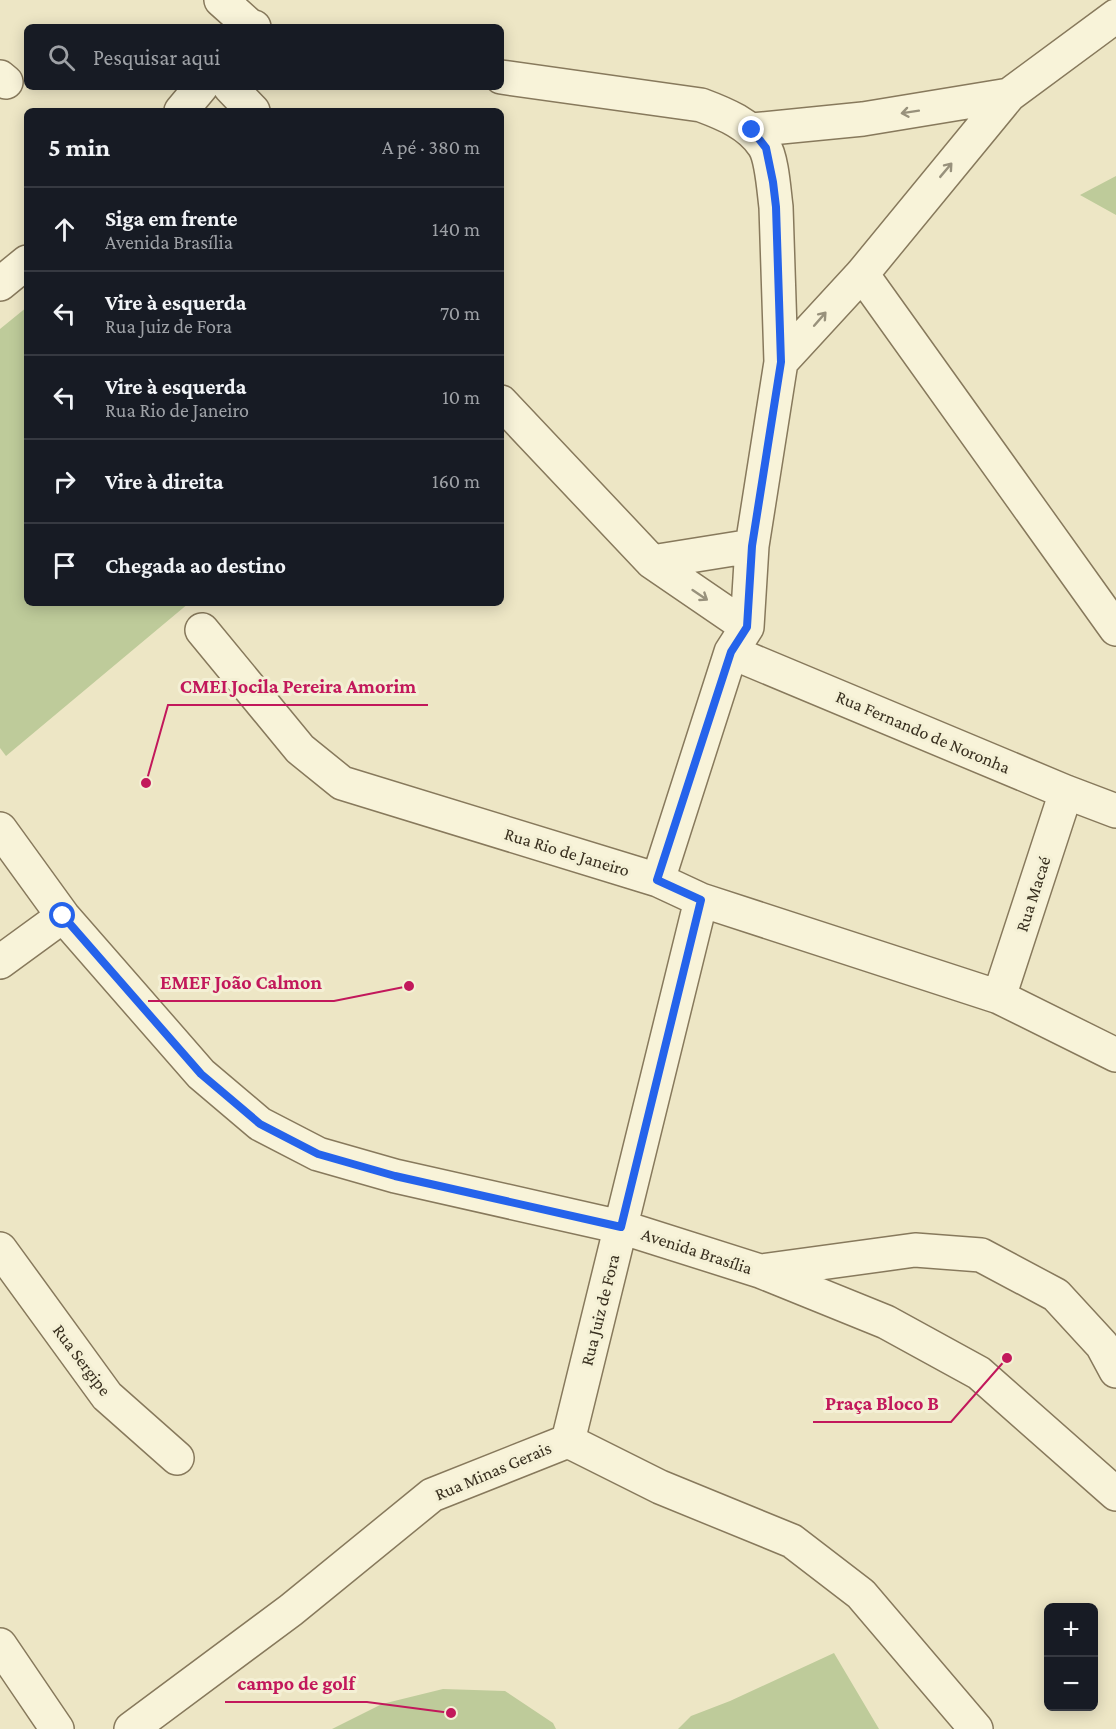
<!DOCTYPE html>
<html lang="pt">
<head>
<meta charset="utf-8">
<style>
  body { margin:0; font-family:"Crimson Pro",serif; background:#20242c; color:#f1f3f6 }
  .controls { position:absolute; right:18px; bottom:18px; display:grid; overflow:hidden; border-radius:9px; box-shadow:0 3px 15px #0003 }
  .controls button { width:54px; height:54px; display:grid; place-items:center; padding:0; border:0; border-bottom:2px solid #363941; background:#171b24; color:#f1f3f6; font:30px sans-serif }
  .stop { position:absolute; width:18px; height:18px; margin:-14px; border:4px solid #2563eb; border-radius:50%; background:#fff }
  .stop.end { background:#2563eb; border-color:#fff; box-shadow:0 2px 6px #0008 }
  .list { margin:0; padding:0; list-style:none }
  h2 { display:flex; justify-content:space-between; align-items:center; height:78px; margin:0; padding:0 24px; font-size:26px }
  h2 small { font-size:20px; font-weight:400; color:#9ea1a6 }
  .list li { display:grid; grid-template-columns:39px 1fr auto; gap:18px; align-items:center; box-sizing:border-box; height:84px; padding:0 24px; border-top:2px solid #363941 }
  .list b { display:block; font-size:22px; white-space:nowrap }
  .list p { margin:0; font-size:20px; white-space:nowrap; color:#9ea1a6 }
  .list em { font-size:20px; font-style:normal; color:#9ea1a6 }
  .icon { flex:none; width:33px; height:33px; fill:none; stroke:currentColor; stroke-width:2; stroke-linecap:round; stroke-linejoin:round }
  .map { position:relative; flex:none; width:1116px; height:1729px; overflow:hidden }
  .search { position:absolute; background:#171b24; box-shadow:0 3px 15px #0003; left:24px; top:24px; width:480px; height:66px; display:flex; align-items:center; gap:15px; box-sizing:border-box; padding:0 21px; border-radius:9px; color:#9ea1a6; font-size:22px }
  .panel { position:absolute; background:#171b24; box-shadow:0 3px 15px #0003; left:24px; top:108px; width:480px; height:498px; border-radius:9px }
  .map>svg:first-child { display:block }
  .green { fill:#becb9a }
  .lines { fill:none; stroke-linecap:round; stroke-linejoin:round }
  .minor-casing { stroke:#87795c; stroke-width:36 }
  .minor { stroke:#f8f3d9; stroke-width:33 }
  .oneway { stroke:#98917c }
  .route { stroke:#2563eb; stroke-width:8 }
  .labels { text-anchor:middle; stroke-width:6; stroke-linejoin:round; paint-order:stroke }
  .street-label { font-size:18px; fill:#382f1f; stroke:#f4f0d5 }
  .leader { fill:none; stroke:#c2185b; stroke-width:2 }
  .callout-dot { fill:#c2185b; stroke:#f4f0d5; stroke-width:2 }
  .callout-label { font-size:20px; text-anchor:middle; font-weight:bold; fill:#c2185b; stroke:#f4f0d5; stroke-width:6; stroke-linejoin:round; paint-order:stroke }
</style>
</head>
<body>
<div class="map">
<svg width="1116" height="1729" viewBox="0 0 1116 1729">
  <rect width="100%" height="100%" fill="#ede6c5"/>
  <path class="green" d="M1116,176v39l-36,-20z
    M27,307v296h162l-183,153 -6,-8v-419z
    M834,1653l45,76h-201l13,-13 39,-15z
    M443,1689l62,2 48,32 3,6h-224l50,-25z"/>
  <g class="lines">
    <g class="minor-casing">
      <path id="minor" d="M221,0l29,26 4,1
        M0,77l6,5
        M501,77l200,28c24,9 49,19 63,41 8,12 10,46 12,61l5,155 -29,184 -5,81 -16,25 -73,228
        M230,87l23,24
        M181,111l20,-24
        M752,130l111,-11 146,-24
        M862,274l254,355
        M0,284l27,-22
        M781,362l81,-88 147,-179 107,-79
        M501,402l151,160 95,65
        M652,562l100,-16
        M202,630l98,119 42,34 316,97 43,20 298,97 117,58
        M731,652l335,140 50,19
        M0,829l63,87 138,158 59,50 58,30 77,22 226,51 139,44 126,51 93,51 137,121
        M0,962l63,-46
        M999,997l67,-205
        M0,1249l107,147 70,62
        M762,1271l153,-21 66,5 75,40 46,50 14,26
        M568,1441l133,-541
        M0,1645l57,84
        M131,1729l160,-119 141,-115 136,-54 92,46 132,54 69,53 115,135"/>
    </g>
    <use href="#minor" class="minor"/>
  </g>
  <defs><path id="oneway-shaft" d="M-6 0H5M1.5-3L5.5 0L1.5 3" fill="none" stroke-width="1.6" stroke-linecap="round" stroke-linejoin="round" transform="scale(1.5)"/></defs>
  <g class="oneway">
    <use href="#oneway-shaft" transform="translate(910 112) rotate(171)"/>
    <use href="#oneway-shaft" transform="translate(946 170) rotate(-50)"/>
    <use href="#oneway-shaft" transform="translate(820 319) rotate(-49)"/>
    <use href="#oneway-shaft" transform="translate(700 595) rotate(34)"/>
  </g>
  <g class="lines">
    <path class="route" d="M63,916l138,158 59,50 58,30 77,22 226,51 80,-327 -44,-20 74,-228 16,-25 5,-81 29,-184 -5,-155 -3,-25 -7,-34 -14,-18"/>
  </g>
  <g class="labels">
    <g class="street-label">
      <text transform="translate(923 732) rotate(23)" y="6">Rua Fernando de Noronha</text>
      <text transform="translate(567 852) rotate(17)" y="6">Rua Rio de Janeiro</text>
      <text transform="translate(1033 894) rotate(-72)" y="6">Rua Macaé</text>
      <text transform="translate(697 1251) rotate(18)" y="6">Avenida Brasília</text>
      <text transform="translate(600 1310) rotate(-76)" y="6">Rua Juiz de Fora</text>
      <text transform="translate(82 1360) rotate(53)" y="6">Rua Sergipe</text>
      <text transform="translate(493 1471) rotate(-23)" y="6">Rua Minas Gerais</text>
    </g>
  </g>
  <path class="leader" d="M146 783L168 705H428M409 986L334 1001H148M1007 1358L951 1422H813M451 1713L367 1702H225"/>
  <g class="callout-dot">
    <circle cx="146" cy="783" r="6"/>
    <circle cx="409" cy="986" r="6"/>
    <circle cx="1007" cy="1358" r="6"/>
    <circle cx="451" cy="1713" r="6"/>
  </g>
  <g class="callout-label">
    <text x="298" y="693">CMEI Jocila Pereira Amorim</text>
    <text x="241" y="989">EMEF João Calmon</text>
    <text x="882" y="1410">Praça Bloco B</text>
    <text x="296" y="1690">campo de golf</text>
  </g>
</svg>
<div class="controls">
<button>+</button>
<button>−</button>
</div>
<div class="stop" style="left:63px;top:916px"></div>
<div class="stop end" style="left:752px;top:130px"></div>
<div class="search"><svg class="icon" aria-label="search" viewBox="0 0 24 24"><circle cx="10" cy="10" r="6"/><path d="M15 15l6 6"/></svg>Pesquisar aqui</div>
<section class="panel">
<h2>5 min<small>A pé · 380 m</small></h2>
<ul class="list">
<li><svg class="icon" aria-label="ahead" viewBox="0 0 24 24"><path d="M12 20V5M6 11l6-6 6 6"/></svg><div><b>Siga em frente</b><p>Avenida Brasília</p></div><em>140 m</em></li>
<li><svg class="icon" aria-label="left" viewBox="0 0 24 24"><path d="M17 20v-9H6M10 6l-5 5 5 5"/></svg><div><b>Vire à esquerda</b><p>Rua Juiz de Fora</p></div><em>70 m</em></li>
<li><svg class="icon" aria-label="left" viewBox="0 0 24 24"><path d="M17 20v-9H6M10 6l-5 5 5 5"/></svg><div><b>Vire à esquerda</b><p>Rua Rio de Janeiro</p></div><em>10 m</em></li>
<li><svg class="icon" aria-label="right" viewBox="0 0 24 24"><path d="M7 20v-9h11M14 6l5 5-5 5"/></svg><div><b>Vire à direita</b></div><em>160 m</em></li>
<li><svg class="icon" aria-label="arrive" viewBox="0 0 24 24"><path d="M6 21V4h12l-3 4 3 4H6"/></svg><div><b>Chegada ao destino</b></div></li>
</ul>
</section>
</div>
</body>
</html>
